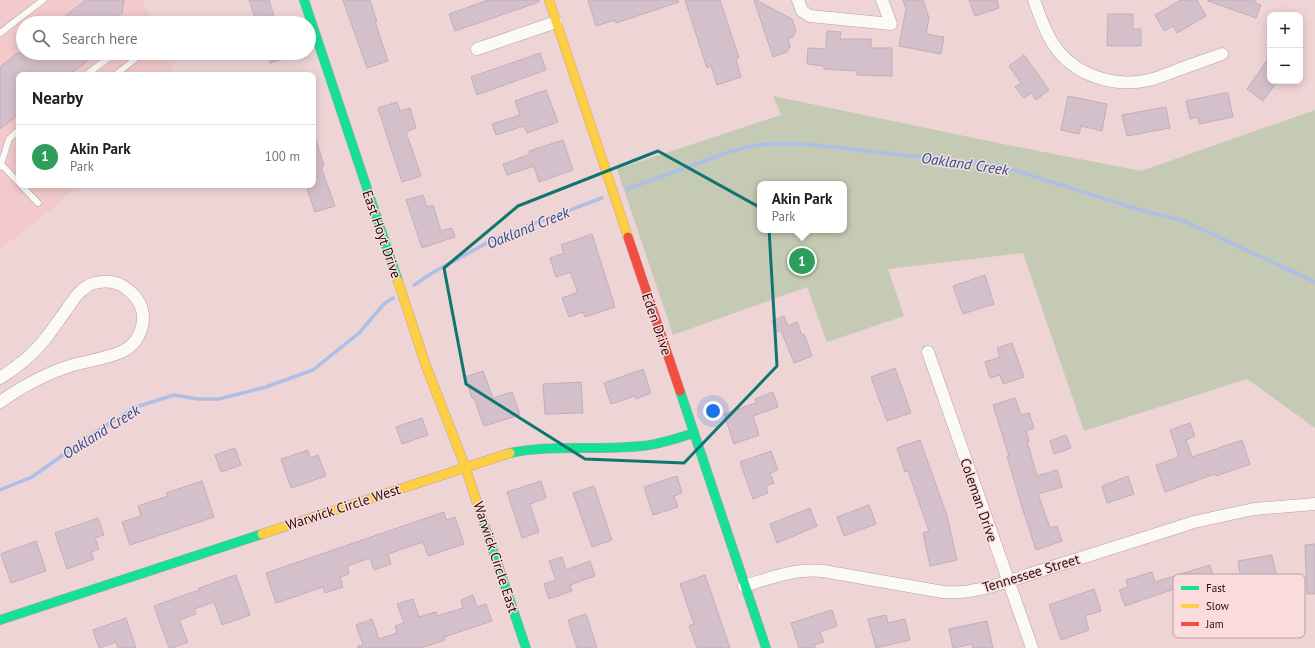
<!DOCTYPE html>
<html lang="en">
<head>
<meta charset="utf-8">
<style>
  body { margin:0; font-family:"PT Sans",sans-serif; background:#f6f6f6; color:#202124 }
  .controls { position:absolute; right:12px; top:12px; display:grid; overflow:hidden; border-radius:8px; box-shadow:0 2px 10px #0003 }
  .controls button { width:36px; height:36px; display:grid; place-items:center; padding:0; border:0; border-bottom:1px solid #e0e0e0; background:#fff; color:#202124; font:20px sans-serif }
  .you { position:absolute; left:713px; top:411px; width:14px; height:14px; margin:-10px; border:3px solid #fff; border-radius:50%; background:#1a73e8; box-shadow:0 0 0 6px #1a73e833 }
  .badge { display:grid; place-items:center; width:26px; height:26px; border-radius:50%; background:#b45309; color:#fff; font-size:13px; font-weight:700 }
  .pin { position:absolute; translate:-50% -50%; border:2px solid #fff; box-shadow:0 1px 4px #0006 }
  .popup { position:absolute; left:757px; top:181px; width:90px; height:52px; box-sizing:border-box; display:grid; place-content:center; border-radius:8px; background:#fff; filter:drop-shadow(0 1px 3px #0005); font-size:13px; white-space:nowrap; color:#757577 }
  .popup b { font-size:15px; color:#202124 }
  .popup::after { content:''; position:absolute; left:50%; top:100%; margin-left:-8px; border:8px solid transparent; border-top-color:#fff }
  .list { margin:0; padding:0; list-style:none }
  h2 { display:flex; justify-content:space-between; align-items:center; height:52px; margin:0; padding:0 16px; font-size:17px }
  h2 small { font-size:13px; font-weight:400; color:#757577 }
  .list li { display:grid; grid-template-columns:26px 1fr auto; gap:12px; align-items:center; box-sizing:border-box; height:64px; padding:0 16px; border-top:1px solid #e0e0e0 }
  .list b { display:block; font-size:15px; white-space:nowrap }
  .list p { margin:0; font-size:13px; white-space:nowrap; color:#757577 }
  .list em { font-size:13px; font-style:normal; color:#757577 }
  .icon { flex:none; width:22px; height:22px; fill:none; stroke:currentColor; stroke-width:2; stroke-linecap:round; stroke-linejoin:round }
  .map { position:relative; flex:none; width:1315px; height:648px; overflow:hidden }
  .search { position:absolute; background:#fff; box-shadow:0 2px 10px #0003; left:16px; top:16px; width:300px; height:44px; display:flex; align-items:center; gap:10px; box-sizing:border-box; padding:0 14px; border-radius:22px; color:#757577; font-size:15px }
  .panel { position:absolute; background:#fff; box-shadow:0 2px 10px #0003; left:16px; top:72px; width:300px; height:116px; border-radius:8px }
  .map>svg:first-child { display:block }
  .built { fill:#f2cacb }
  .green { fill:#c5cab4; fill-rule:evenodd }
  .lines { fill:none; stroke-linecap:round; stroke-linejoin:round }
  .stream { stroke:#acbfe6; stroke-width:3.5 }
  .building { fill:#d4c0cb; stroke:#c1aeb8 }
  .lane-casing { stroke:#b89fa0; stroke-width:7 }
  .street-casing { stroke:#b89fa0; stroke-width:13 }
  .fast-casing { stroke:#b89fa0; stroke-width:10 }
  .slow-casing { stroke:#b89fa0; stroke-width:10 }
  .jam-casing { stroke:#b89fa0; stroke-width:10 }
  .lane { stroke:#fcf9f9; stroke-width:6 }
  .street { stroke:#fcf9f9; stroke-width:12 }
  .fast { stroke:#16e098; stroke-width:9 }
  .slow { stroke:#ffcf43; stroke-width:9 }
  .jam { stroke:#f24e42; stroke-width:9 }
  .marked { fill:none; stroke:#0f766e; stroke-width:3; stroke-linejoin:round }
  .labels { text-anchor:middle; stroke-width:3; stroke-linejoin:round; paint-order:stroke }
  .street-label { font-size:14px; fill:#280e0f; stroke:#fbdcdc }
  .water-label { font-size:15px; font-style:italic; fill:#225092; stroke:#fbdcdc }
  .key { fill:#fbdcdc; stroke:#bc9e9e; stroke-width:1 }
  .key-label { font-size:11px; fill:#280e0f }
</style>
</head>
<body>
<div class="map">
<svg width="1315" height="648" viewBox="0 0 1315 648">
  <rect width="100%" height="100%" fill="#eed4d5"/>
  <path class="built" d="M0,0h144v3l8,20h-129v30h142l8,17 -4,5h-150v110h59l-38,34 -40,30z"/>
  <path class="green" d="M773,96l225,47 143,28 174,-61v318l-68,-49 -163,52 -61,-178 -135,16 16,47 -77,26 -20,-55 -134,48 -56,-166 164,-54zM760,184h84v46h-84z"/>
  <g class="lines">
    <path class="stream" d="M627,189l99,-36 22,-6 20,-3h37l196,22 136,43 47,12 131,61
      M414,285l18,-12 64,-35 106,-40
      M0,490l32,-13 59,-42 45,-28 38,-12 24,4h21l47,-12 47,-17 46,-37 25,-29 9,-6"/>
  </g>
  <path class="building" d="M86,0h38l-2,13 -6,5 3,5h-63z
    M249,0h20l7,23h-19z
    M343,0h27l7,22h-2l13,39 -21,7z
    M488,0h51v2l-84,29 -6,-17z
    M588,0h90l1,2 -63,21 -1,-3 -19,6z
    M685,0h35l19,58 -3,1 5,18 -24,8 -6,-19 -4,2z
    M754,0h2l36,19 4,12 -3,6 -5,2 2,7 -3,6 -14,5z
    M903,0h20l6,18 -3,16 18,3 -3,17 -42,-8 7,-37z
    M969,0h28l2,8 -24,8z
    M1181,0h16l9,16 -29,17 -4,-7 -9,5 -9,-16z
    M1208,0h47l-1,2 7,3 -5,13 -48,-17z
    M1108,14h25v15h8v17h-34z
    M827,31l14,1 -1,7h31v9h21v28l-35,-1v-4l-33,-2v-3l-17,-2 1,-16 18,1z
    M18,53h79l-28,22h-50v39l-19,15v-62z
    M267,53h28l1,2 -26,8z
    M540,53l6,17 -69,25 -6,-18z
    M1024,55l25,35 -13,10 -5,-7 -7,5 -9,-11 6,-4 -12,-17z
    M1270,56v25h8l-15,20 -16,-12z
    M546,90l12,32 -31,11 -3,-7 -28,9 -4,-11 28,-9 -5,-14z
    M1224,93h4l5,24 -34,7 -1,-7 -8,2 -4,-18z
    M1068,96l39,8 -5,27 -21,-5 -2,8 -18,-4z
    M397,102l3,9 10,-3 6,20 -10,4 15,44 -19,6 -24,-74z
    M1166,107l4,21 -43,8 -5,-21z
    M313,138h2l9,28 -3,1 14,39 -20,6 -9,-27h7z
    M563,140l10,30 -34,12 -5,-16 -27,9 -4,-11 27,-10 -1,-3z
    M423,195l4,12 6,-2 8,26 11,-3 3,9 -33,11 -16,-48z
    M592,234l23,73 -30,10 -2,-5 -14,5 -7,-19 14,-5 1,-3 -7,-18 -14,5 -6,-19 14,-5 -3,-8z
    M985,275l9,29 -31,10 -10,-28z
    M784,316l4,10 9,-4 5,13 2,-1 8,22 -18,7 -13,-33 -5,2 -4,-11z
    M1012,343l12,34 -21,7 -3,-9 -10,3 -5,-16 15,-5 -3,-9z
    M895,368l16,45 -24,8 -16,-44z
    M643,369l8,24 -15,6 -1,-3 -24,8 -7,-21z
    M483,371l10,27 19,-6 8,23 -36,11 -10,-28h-2l-7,-21z
    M581,382l2,31 -38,1 -2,-30z
    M773,392l5,15 -25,9 6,19 -25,9 -10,-30 32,-11 -1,-4z
    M1015,398l6,17 8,-2 5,15 -8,3 3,10h-2l10,35 20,-6 5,17 -24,7 12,34 7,-2 5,15 -26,9 -14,-43 -15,-51h2l-16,-51z
    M422,418l6,17 -26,9 -6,-17z
    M1190,423l5,13 -9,4 6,17 50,-17 8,24 -34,12 -1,-2 -50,18 -9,-27 23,-8 -9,-27z
    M1066,435l5,13 -17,6 -4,-13z
    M920,440l27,76 10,44 -27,6 -7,-33 6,-2 -21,-60 -3,1 -8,-24z
    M235,448l6,17 -20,7 -6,-17z
    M308,450l2,8 8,-3 8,21 -35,12 -10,-29z
    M771,451l7,19 -8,3 4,10 -8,3 2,7 -15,6 -13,-37z
    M677,476l5,17 -8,3 4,11 -25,8 -9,-28z
    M1128,476l6,18 -27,9 -5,-17z
    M202,481l12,36 -84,28 -8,-23 19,-6 -3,-10 30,-10 -2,-3z
    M541,481l5,17 -16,6 9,28 -17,6 -15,-46z
    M594,486l18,54 -20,7 -19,-54z
    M869,505l7,19 -32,12 -7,-19z
    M810,508l7,18 -40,17 -7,-19z
    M444,512l2,8 9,-3 9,27 -36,12 -5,-14 -35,12 3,10 -17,6 -4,-12 -23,8 2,8 -9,3 3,10 -18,6 -2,-6 -47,16 -10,-30z
    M98,518l6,17 -9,3 4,11 -8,3 3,7 -27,10 -12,-36z
    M36,541l10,30 -35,12 -10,-29z
    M1315,544v50h-8l-2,-49z
    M1272,555l5,24 -10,2 -1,-6 -25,4 -3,-18z
    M562,557l4,13 24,-9 5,15 -25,9 2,6 -23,8 -5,-15 12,-4 -7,-19z
    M1210,565l9,30 -16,6 -3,-11 -23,7 -3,-8 -49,17 -6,-16 9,-3 -2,-7 26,-8 3,10z
    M236,575l14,40 -28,10 -8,-23 -20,7 2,5 -17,6 9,22 -16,6h-3l-15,-42 45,-16v-2z
    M705,575l10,29 15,44h-33l-8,-22 5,-2 -14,-40z
    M1094,589l7,22 -16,5 4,14 -28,10 -12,-35z
    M473,595l4,12 9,-3 6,17 -48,16 1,3 -24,8h-63v-2l5,-1 -7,-20 16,-6 7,20 18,-6 -2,-7 9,-3 -7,-19 16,-5 6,18 17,-5 1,4 26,-8 -2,-8z
    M832,610l5,16 -17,6 4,10 -10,3 1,3h-16l-8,-25z
    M586,614l11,34h-20l-9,-28z
    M886,615l2,8 17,-4 5,21 -34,8 -8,-29z
    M126,618l10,30h-18l-2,-6 -17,6 -6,-18z
    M987,621l6,27h-20l-1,-4 -19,4 -4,-19z"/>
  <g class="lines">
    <g class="lane-casing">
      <path id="lane" d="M0,33l43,-33
        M86,75l29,-22
        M115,75l28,-22
        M1,164l18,19
        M0,167l9,-28 10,-9
        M21,185l17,18"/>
    </g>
    <g class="street-casing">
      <path id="street" d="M798,0l4,11 8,5 81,8 -9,-24
        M1034,0c5,14 10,29 18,42 20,33 61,46 97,38 9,-2 18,-6 26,-9 16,-6 31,-11 47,-17
        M477,49l79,-27
        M928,352l104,296
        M0,378c14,-9 29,-20 40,-33 10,-11 18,-24 27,-36 5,-7 9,-14 15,-19 12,-11 33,-11 45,-1 9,7 16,16 16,28 0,13 -6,26 -18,33 -11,7 -38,11 -52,15 -27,8 -50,21 -73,37
        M744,586c27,-8 50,-18 79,-15l120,21c34,3 71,-13 103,-23 50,-16 99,-31 148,-47l60,-13 61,-5"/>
    </g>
    <g class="fast-casing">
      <path id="fast" d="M304,0l94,281
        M680,391l86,257
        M510,453c43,-9 87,-2 131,-7 18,-1 36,-8 53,-13
        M480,512l46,136
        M0,620l262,-86"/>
    </g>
    <g class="slow-casing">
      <path id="slow" d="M549,0l79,237
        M398,281l28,85 39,100 15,46
        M262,534l248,-81"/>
    </g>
    <g class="jam-casing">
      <path id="jam" d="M628,237l52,154"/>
    </g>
    <use href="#lane" class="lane"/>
    <use href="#street" class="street"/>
    <use href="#fast" class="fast"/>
    <use href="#slow" class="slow"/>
    <use href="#jam" class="jam"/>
  </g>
  <path class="marked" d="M658,151l110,61 9,154 -93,97 -99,-4 -119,-75 -22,-116 74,-62z"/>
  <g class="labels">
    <g class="street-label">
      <text transform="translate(382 234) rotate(71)" y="5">East Hoyt Drive</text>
      <text transform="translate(657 324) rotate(71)" y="5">Eden Drive</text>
      <text transform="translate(979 500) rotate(71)" y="5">Coleman Drive</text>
      <text transform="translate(343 507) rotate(-18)" y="5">Warwick Circle West</text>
      <text transform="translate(496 557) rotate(72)" y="5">Warwick Circle East</text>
      <text transform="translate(1031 573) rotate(-17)" y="5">Tennessee Street</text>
    </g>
    <g class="water-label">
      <text transform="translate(965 164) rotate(8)" y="5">Oakland Creek</text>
      <text transform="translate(528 228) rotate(-22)" y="5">Oakland Creek</text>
      <text transform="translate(101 432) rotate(-32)" y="5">Oakland Creek</text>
    </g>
  </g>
  <rect x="1173" y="574" width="132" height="64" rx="6" class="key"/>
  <rect x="1181" y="586" width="18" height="4" fill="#16e098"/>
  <rect x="1181" y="604" width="18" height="4" fill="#ffcf43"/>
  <rect x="1181" y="622" width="18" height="4" fill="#f24e42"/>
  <g class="key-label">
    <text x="1206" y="592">Fast</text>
    <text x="1206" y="610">Slow</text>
    <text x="1206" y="628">Jam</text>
  </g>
</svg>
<div class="controls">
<button>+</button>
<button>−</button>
</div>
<div class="you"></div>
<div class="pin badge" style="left:802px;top:261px;background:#2e9e5b">1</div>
<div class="popup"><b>Akin Park</b>Park</div>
<div class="search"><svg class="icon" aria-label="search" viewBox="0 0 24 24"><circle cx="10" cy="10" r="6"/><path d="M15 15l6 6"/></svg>Search here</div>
<section class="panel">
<h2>Nearby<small></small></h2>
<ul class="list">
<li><span class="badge" style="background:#2e9e5b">1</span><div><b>Akin Park</b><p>Park</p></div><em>100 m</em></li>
</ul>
</section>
</div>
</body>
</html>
